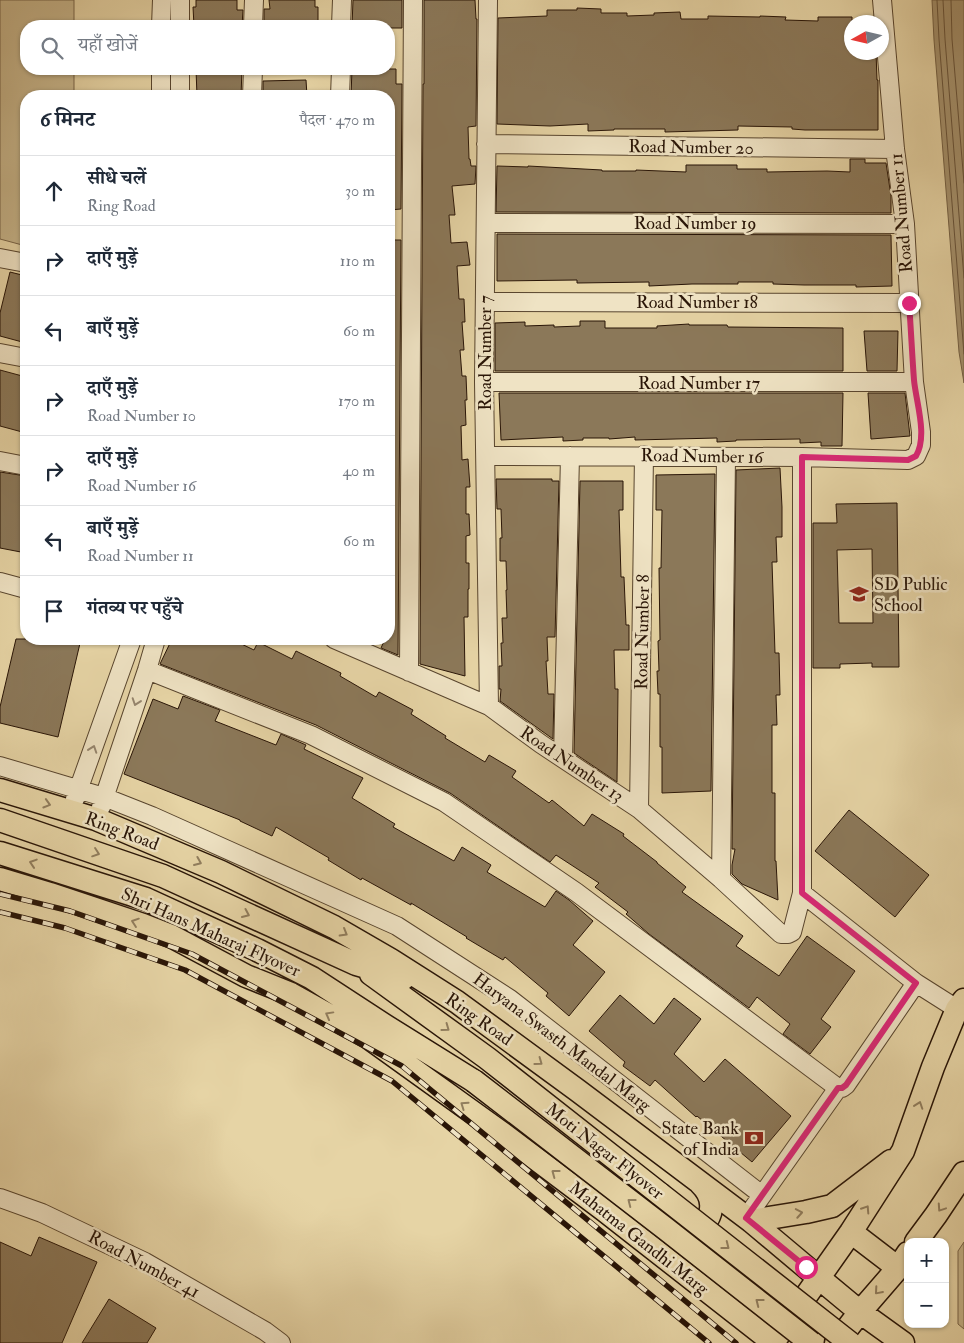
<!DOCTYPE html>
<html lang="hi">
<head>
<meta charset="utf-8">
<style>
  body { margin:0; font-family:"IM FELL Double Pica","Noto Serif Devanagari",serif; background:#f6f6f7; color:#1f2937 }
  .controls { position:absolute; right:15px; bottom:15px; display:grid; overflow:hidden; border-radius:10px; box-shadow:0 1px 4px #0004 }
  .controls button { width:45px; height:45px; display:grid; place-items:center; padding:0; border:0; border-bottom:1px solid #e0e1e3; background:#fff; color:#1f2937; font:25px sans-serif }
  .compass { position:absolute; left:844px; top:15px; width:45px; height:45px; border-radius:50%; background:#fff; box-shadow:0 1px 4px #0004; rotate:262deg }
  .stop { position:absolute; width:15px; height:15px; margin:-11px; border:4px solid #db2777; border-radius:50%; background:#fff }
  .stop.end { background:#db2777; border-color:#fff; box-shadow:0 1px 5px #0008 }
  .list { margin:0; padding:0; list-style:none }
  h2 { display:flex; justify-content:space-between; align-items:center; height:65px; margin:0; padding:0 20px; font-size:21px }
  h2 small { font-size:16px; font-weight:400; color:#747a83 }
  .list li { display:grid; grid-template-columns:32px 1fr auto; gap:15px; align-items:center; box-sizing:border-box; height:70px; padding:0 20px; border-top:1px solid #e0e1e3 }
  .list b { display:block; font-size:19px; white-space:nowrap }
  .list p { margin:0; font-size:16px; white-space:nowrap; color:#747a83 }
  .list em { font-size:16px; font-style:normal; color:#747a83 }
  .icon { flex:none; width:28px; height:28px; fill:none; stroke:currentColor; stroke-width:2; stroke-linecap:round; stroke-linejoin:round }
  .map { position:relative; flex:none; width:964px; height:1343px; overflow:hidden }
  .search { position:absolute; background:#fff; box-shadow:0 1px 4px #0004; left:20px; top:20px; width:375px; height:55px; display:flex; align-items:center; gap:12px; box-sizing:border-box; padding:0 18px; border-radius:20px; color:#747a83; font-size:19px }
  .panel { position:absolute; background:#fff; box-shadow:0 1px 4px #0004; left:20px; top:90px; width:375px; height:555px; border-radius:20px }
  .map>svg:first-child { display:block }
  .green { fill:#c6b48a; stroke:#786448 }
  .water { fill:#a6936f; stroke:#746145 }
  .lines { fill:none; stroke-linecap:round; stroke-linejoin:round }
  .shore { stroke:#68543b; stroke-width:1 }
  .building { fill:#8b7859; stroke:#291507; fill-rule:evenodd }
  .minor-casing { stroke:#58452e; stroke-width:20 }
  .major-casing { stroke:#291507; stroke-width:25 }
  .minor { stroke:#efe3c4; stroke-width:18 }
  .major { stroke:#e6d4a5; stroke-width:22 }
  .rail-casing { stroke:#291507; stroke-width:5.5 }
  .rail { stroke:#efe3c4; stroke-width:4; stroke-dasharray:11; stroke-linecap:butt }
  .major-bridge-casing { stroke:#291507; stroke-width:25; stroke-linecap:butt }
  .major-bridge { stroke:#e6d4a5; stroke-width:22 }
  .oneway { stroke:#96866f }
  .oneway2 { stroke:#917e5e }
  .route { stroke:#db2777; stroke-width:6 }
  .labels { text-anchor:middle; stroke-width:5; stroke-linejoin:round; paint-order:stroke }
  .street-label { font-size:18px; fill:#291507; stroke:#efe3c4 }
  .poi-label { font-size:18px; fill:#291507; stroke:#efe3c4; text-anchor:start }
</style>
</head>
<body>
<div class="map">
<svg width="964" height="1343" viewBox="0 0 964 1343">
  <rect width="100%" height="100%" fill="#e6d4a5"/>
  <filter id="stains"><feTurbulence type="fractalNoise" baseFrequency=".004" numOctaves="4"/><feColorMatrix values="0 0 0 0 .2 0 0 0 0 .09 0 0 0 0 .02 0 0 0 .5 -.17"/></filter>
  <radialGradient id="worn" r=".72"><stop offset=".6" stop-color="#630" stop-opacity="0"/><stop offset="1" stop-color="#630" stop-opacity=".3"/></radialGradient>
  <path class="green" d="M0,0h74v26h-48v43h48v27h-48v150l-26,-7z
    M964,1242v87l-6,-5v-73z"/>
  <path class="water" d="M932,0h32v383l-5,-31 -25,-312z"/>
  <g class="lines">
    <path class="shore" d="M937,0l2,39 25,315
      M943,0l2,39 19,239
      M951,0l1,39 12,144"/>
  </g>
  <path class="building" d="M196,0h41v10h6l-1,16h-48l-1,-19h3z
    M269,0h46v7h3v19h-54v-17h6z
    M353,0h49v28h-13v-2h-37z
    M424,0h51l1,19h1l-1,107 -8,1 1,32h1l1,7h5l-1,18 -23,2 3,29h-6l2,28 16,-1 3,23 -13,1 2,33h5l1,23h-3l2,28h-4l2,26h4l1,24h-2l1,25 -5,1 1,34 6,-1 2,28h-4v27h3l1,21 -4,1v27h3v26h-1v28h-4l1,59 -45,-12 3,-580h1z
    M577,8l24,1v4h26v3l27,-1v-2l26,-1 1,7h27v-3l52,1v-1l26,1 -1,3 33,1v-4h34v35h24l1,28h1v50h-73l-13,-1v-2l-54,-1v4l-73,2v-3h-51v1l-26,1v-7l-38,2 -53,-2 1,-106 49,-2v-6h30z
    M196,69h46l-1,27h-44z
    M352,69h44v15h6l-1,125 -12,1v-114h-38z
    M306,80l1,16h-44v-15z
    M850,159h15v4h21l5,33v17l-395,-1 1,-46 31,1v-1l74,4v1h34v-1l50,2v-7h51v4h30v3l60,-1 23,1z
    M497,234l394,1 1,51 -36,1v-2h-52l-31,-1v-2h-35v2h-46l-43,2v-4l-72,1v-3l-80,1z
    M389,240h12l-3,415 -17,-7 4,-9h4z
    M10,272l16,4v67l-26,-7v-23z
    M580,321h25v7h52v-2l32,-2v1h38l1,2 115,1v43h-348v-48l30,-1v4l29,-1v2l26,-1z
    M864,331h34l-1,40h-30z
    M0,370l26,7v56l-26,-7z
    M499,393h344l-1,53h-21v-4l-21,1v-4l-64,1v1l-19,1v-4l-82,2v-3l-26,2v-1h-26v2l-20,1v-4l-62,3z
    M868,393h37l5,43 -39,3z
    M780,468l2,39v30h-6l1,25h-5l3,91h4l1,42h-4l1,30h-5v68h3v68h1l2,39 -36,-16 -10,-10v-9l3,-16h-3l4,-379z
    M0,472l26,4v77l-26,-5z
    M715,474l-4,317 -49,2v-46h-2v-53h-2l-1,-23h2l-1,-30 2,-1 -1,-72h2l1,-58h-6v-35z
    M496,479h56v2h7l-4,156h-8l1,24h-2l2,33h6l-1,45 -53,-38 1,-12h-2v-23h3l-1,-23h2l-1,-25h5l-1,-28h1l-1,-29h-6v-23h2l-1,-29h-4z
    M580,481h43v29h-4l2,67h3l2,48h3v25h-15l1,39h3l-1,93 -43,-29z
    M897,503l2,164h-27v-4l-32,1v4h-27v-145h24l-1,-19zM872,549l1,74h-34l-2,-73z
    M16,639h65l-23,98 -58,-14v-16z
    M172,639h59l23,11 4,-8 34,17 4,-8 45,22 -1,3 36,21 3,-5 34,18 -2,4 35,22 -1,2 40,24 4,-7 27,16 -4,6 37,26 3,-3 32,26 8,-12 32,20 -1,2 34,26v1l29,24 -4,5 61,44 -7,10 43,30 28,-40 48,35 -34,48 10,8 -21,27 -27,-20 7,-10 -33,-27 -8,11 -100,-74 -23,-20 2,-2 -33,-25 4,-4 -43,-28 -6,7 -100,-69 -134,-68 -156,-61z
    M183,696l37,14 -5,11 61,24 5,-11 25,11 -2,4 59,29 -11,20 43,26 -2,3 61,34 8,-14 29,18 -4,7 58,35 11,-16 13,9 24,21 -20,24 32,27 -36,44 -23,-20 2,-3 -43,-36 -2,3 -37,-22 1,-1 -56,-34v2l-49,-27 -1,2 -33,-20 1,-2 -53,-31 -4,9 -32,-15v-1l-116,-46 29,-75 25,10z
    M849,810l80,65 -34,42 -80,-66z
    M620,995l34,29 20,-26 27,21 -27,35 30,28 21,-23 66,57 -39,46 -55,-46 -1,1 -41,-37 -5,6 -27,-20 2,-4 -36,-31z
    M39,1237l58,25 -35,81h-62v-101l31,14z
    M109,1299l47,29 -9,15h-65z"/>
  <g class="lines">
    <g class="minor-casing">
      <path id="minor" d="M488,0l-4,382 5,324
        M161,26l1,-26
        M180,26v-26
        M253,26l1,-26
        M341,26l1,-26
        M161,96v-27
        M180,96v-27
        M252,96l1,-27
        M340,96l1,-27
        M486,144l409,5
        M486,223l419,1
        M0,258l26,5
        M485,302l424,1
        M0,353l26,5
        M484,382h430
        M486,456l316,1 106,3 8,-4 5,-11v-13l-7,-50 -9,-158 -10,-75 -13,-149
        M0,461l26,5
        M0,582l26,7
        M334,639l155,67 52,38 98,65 82,70 60,55h7l4,-2 10,-39v-436
        M147,670l164,65 133,67 132,90 262,196
        M409,672l4,-672
        M563,758l7,-302
        M0,766l104,31 48,19 245,110 113,73 252,196
        M75,799l57,-160
        M101,807l46,-137 9,-31
        M639,809l5,-354
        M721,879l5,-422
        M802,893l114,90 41,26
        M0,1198l42,15 103,49 120,69 16,12
        M746,1218l92,-130h4l4,-3 70,-102"/>
    </g>
    <g class="major-casing">
      <path id="major" d="M0,790l96,29 125,53 113,55 57,33 66,42 120,88 174,131 68,57 41,34 43,31
        M0,820l163,56 193,88 48,14
        M0,853l146,46 111,51 55,28 72,47 90,56
        M0,879l50,15 93,31 28,11 75,40 45,18 77,43 135,97 101,76 170,133
        M371,974l116,84 173,136
        M751,1221l55,-9 26,-6 59,-45
        M851,1232l47,36
        M688,1237c22,-12 33,-34 12,-54
        M916,1242l20,-27 28,-42
        M775,1340l76,-108 52,-81 30,-84 24,-58 7,-9
        M836,1343l24,-31 38,-44 10,-15"/>
    </g>
    <use href="#minor" class="minor"/>
    <use href="#major" class="major"/>
    <g class="rail-casing">
      <path id="rail" d="M0,894l70,17 122,43 210,112 334,277
        M0,912l65,16 120,42 207,111 317,262"/>
    </g>
    <use href="#rail" class="rail"/>
    <g class="major-bridge-casing">
      <path id="major-bridge" d="M474,1081l192,148 145,114
        M660,1194l190,149"/>
    </g>
    <use href="#major-bridge" class="major-bridge"/>
  </g>
  <defs><path id="oneway-chevron" d="M-2-3.5L2.5 0L-2 3.5" fill="none" stroke-width="1.6" stroke-linecap="round" stroke-linejoin="round" transform="scale(1.25)"/></defs>
  <g class="oneway">
    <use href="#oneway-chevron" transform="translate(136 702) rotate(109)"/>
    <use href="#oneway-chevron" transform="translate(93 749) rotate(-71)"/>
  </g>
  <g class="oneway2">
    <use href="#oneway-chevron" transform="translate(47 804) rotate(17)"/>
    <use href="#oneway-chevron" transform="translate(96 853) rotate(19)"/>
    <use href="#oneway-chevron" transform="translate(198 862) rotate(23)"/>
    <use href="#oneway-chevron" transform="translate(33 863) rotate(-162)"/>
    <use href="#oneway-chevron" transform="translate(246 914) rotate(24)"/>
    <use href="#oneway-chevron" transform="translate(135 922) rotate(-161)"/>
    <use href="#oneway-chevron" transform="translate(344 933) rotate(30)"/>
    <use href="#oneway-chevron" transform="translate(329 1015) rotate(-151)"/>
    <use href="#oneway-chevron" transform="translate(446 1028) rotate(36)"/>
    <use href="#oneway-chevron" transform="translate(539 1062) rotate(36)"/>
    <use href="#oneway-chevron" transform="translate(464 1105) rotate(-145)"/>
    <use href="#oneway-chevron" transform="translate(919 1105) rotate(-71)"/>
    <use href="#oneway-chevron" transform="translate(555 1173) rotate(-143)"/>
    <use href="#oneway-chevron" transform="translate(631 1202) rotate(-142)"/>
    <use href="#oneway-chevron" transform="translate(941 1208) rotate(124)"/>
    <use href="#oneway-chevron" transform="translate(866 1209) rotate(-57)"/>
    <use href="#oneway-chevron" transform="translate(799 1213) rotate(-10)"/>
    <use href="#oneway-chevron" transform="translate(726 1246) rotate(38)"/>
    <use href="#oneway-chevron" transform="translate(878 1291) rotate(131)"/>
    <use href="#oneway-chevron" transform="translate(759 1302) rotate(-142)"/>
  </g>
  <g class="lines">
    <path class="route" d="M806,1267l-60,-49 92,-130h4l4,-3 70,-102 -114,-90v-436l106,3 8,-4c12,-20 0,-54 -2,-76 -2,-26 -3,-51 -5,-77"/>
  </g>
  <defs>
    <g id="school-bare" transform="scale(1.5)"><path d="M0-5L7-2L0 1L-7-2ZM-4 1L0 2.5L4 1V4Q0 6-4 4Z" fill="#8f2418" stroke="#efe3c4" stroke-width="2.5" paint-order="stroke"/></g>
    <g id="bank-bare" transform="scale(1.5)"><path d="M-6-4H6V4H-6ZM0-2.3a2.3 2.3 0 1 0 0 4.6a2.3 2.3 0 1 0 0-4.6Z" fill="#8f2418" stroke="#efe3c4" stroke-width="2.5" paint-order="stroke"/></g>
  </defs>
  <g fill-rule="evenodd">
    <use href="#school-bare" x="859" y="594"/>
    <use href="#bank-bare" x="754" y="1138"/>
  </g>
  <g class="labels">
    <g class="street-label">
      <text transform="translate(691 147) rotate(1)" y="6">Road Number 20</text>
      <text transform="translate(901 213) rotate(-95)" y="6">Road Number 11</text>
      <text x="695" y="229">Road Number 19</text>
      <text x="697" y="308">Road Number 18</text>
      <text transform="translate(485 353) rotate(-90)" y="6">Road Number 7</text>
      <text x="699" y="389">Road Number 17</text>
      <text transform="translate(702 456) rotate(1)" y="6">Road Number 16</text>
      <text transform="translate(642 632) rotate(-89)" y="6">Road Number 8</text>
      <text transform="translate(572 764) rotate(34)" y="6">Road Number 13</text>
      <text transform="translate(122 831) rotate(21)" y="6">Ring Road</text>
      <text transform="translate(211 932) rotate(24)" y="6">Shri Hans Maharaj Flyover</text>
      <text transform="translate(479 1019) rotate(35)" y="6">Ring Road</text>
      <text transform="translate(562 1042) rotate(37)" y="6">Haryana Swasth Mandal Marg</text>
      <text transform="translate(605 1151) rotate(38)" y="6">Moti Nagar Flyover</text>
      <text transform="translate(639 1238) rotate(38)" y="6">Mahatma Gandhi Marg</text>
      <text transform="translate(144 1264) rotate(28)" y="6">Road Number 41</text>
    </g>
    <g class="poi-label">
      <text x="874" y="590">SD Public<tspan x="874" dy="21">School</tspan></text>
      <text x="739" y="1134" text-anchor="end">State Bank<tspan x="739" dy="21">of India</tspan></text>
    </g>
  </g>
  <rect width="100%" height="100%" filter="url(#stains)"/>
  <rect width="100%" height="100%" fill="url(#worn)"/>
</svg>
<div class="controls">
<button>+</button>
<button>−</button>
</div>
<svg class="compass" viewBox="-18 -18 36 36"><path d="M0-13l5 13h-10z" fill="#e53935"/><path d="M0 13l5-13h-10z" fill="#747a83"/></svg>
<div class="stop" style="left:806px;top:1267px"></div>
<div class="stop end" style="left:909px;top:303px"></div>
<div class="search"><svg class="icon" aria-label="search" viewBox="0 0 24 24"><circle cx="10" cy="10" r="6"/><path d="M15 15l6 6"/></svg>यहाँ खोजें</div>
<section class="panel">
<h2>6 मिनट<small>पैदल · 470 m</small></h2>
<ul class="list">
<li><svg class="icon" aria-label="ahead" viewBox="0 0 24 24"><path d="M12 20V5M6 11l6-6 6 6"/></svg><div><b>सीधे चलें</b><p>Ring Road</p></div><em>30 m</em></li>
<li><svg class="icon" aria-label="right" viewBox="0 0 24 24"><path d="M7 20v-9h11M14 6l5 5-5 5"/></svg><div><b>दाएँ मुड़ें</b></div><em>110 m</em></li>
<li><svg class="icon" aria-label="left" viewBox="0 0 24 24"><path d="M17 20v-9H6M10 6l-5 5 5 5"/></svg><div><b>बाएँ मुड़ें</b></div><em>60 m</em></li>
<li><svg class="icon" aria-label="right" viewBox="0 0 24 24"><path d="M7 20v-9h11M14 6l5 5-5 5"/></svg><div><b>दाएँ मुड़ें</b><p>Road Number 10</p></div><em>170 m</em></li>
<li><svg class="icon" aria-label="right" viewBox="0 0 24 24"><path d="M7 20v-9h11M14 6l5 5-5 5"/></svg><div><b>दाएँ मुड़ें</b><p>Road Number 16</p></div><em>40 m</em></li>
<li><svg class="icon" aria-label="left" viewBox="0 0 24 24"><path d="M17 20v-9H6M10 6l-5 5 5 5"/></svg><div><b>बाएँ मुड़ें</b><p>Road Number 11</p></div><em>60 m</em></li>
<li><svg class="icon" aria-label="arrive" viewBox="0 0 24 24"><path d="M6 21V4h12l-3 4 3 4H6"/></svg><div><b>गंतव्य पर पहुँचे</b></div></li>
</ul>
</section>
</div>
</body>
</html>
